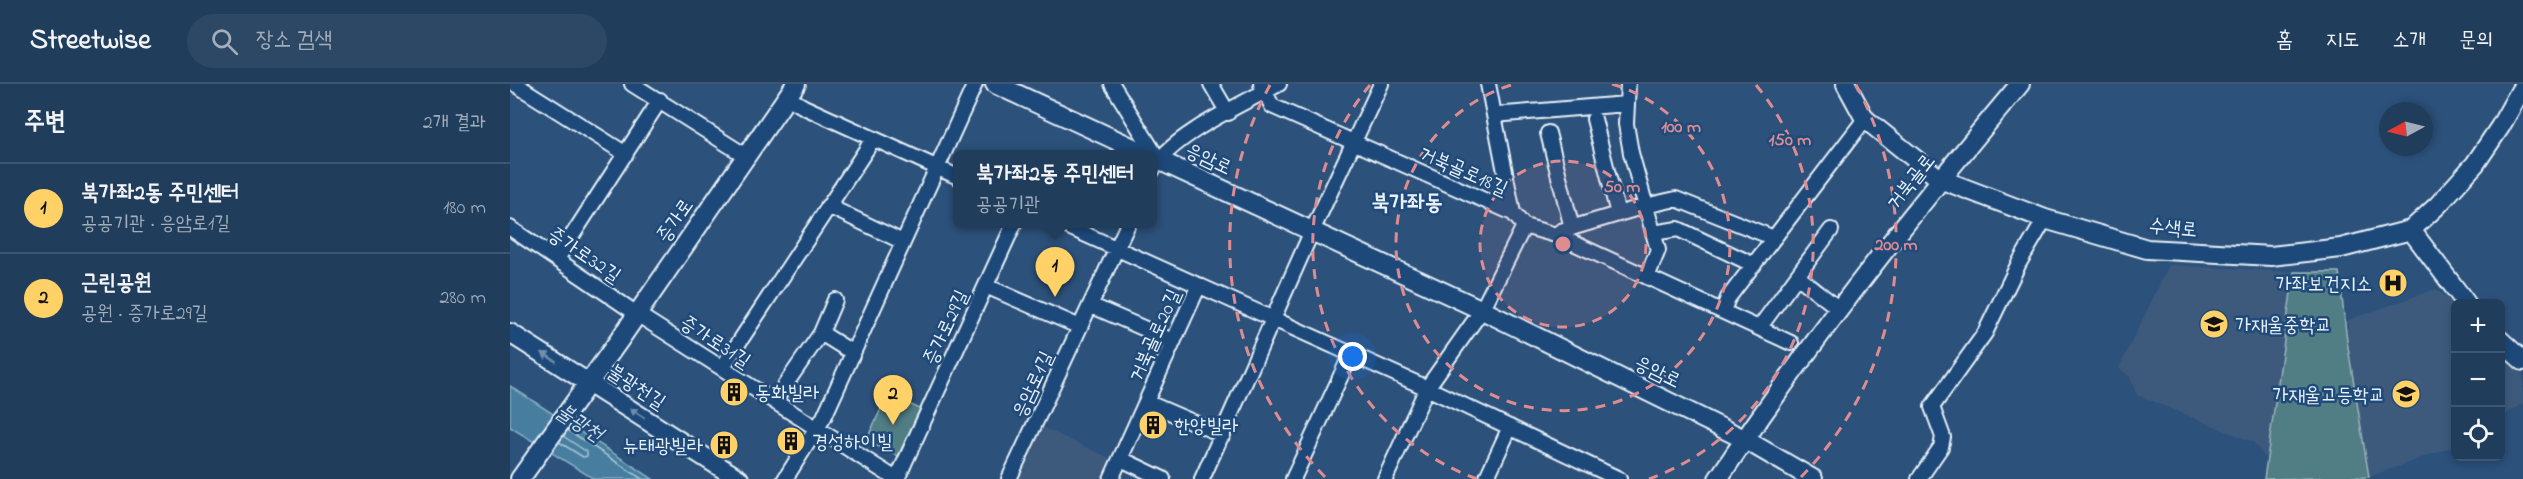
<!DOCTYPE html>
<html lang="ko">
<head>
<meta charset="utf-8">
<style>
  body { margin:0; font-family:"Indie Flower","Poor Story",sans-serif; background:#2d4865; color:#f1f3f6 }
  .controls { position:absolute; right:18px; bottom:18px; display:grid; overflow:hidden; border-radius:9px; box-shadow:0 3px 9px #0003 }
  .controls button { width:54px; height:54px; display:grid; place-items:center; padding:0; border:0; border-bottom:2px solid #3e5672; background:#213d5c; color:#f1f3f6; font:30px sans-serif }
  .compass { position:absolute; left:1869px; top:18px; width:54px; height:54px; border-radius:50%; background:#213d5c; box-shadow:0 3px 9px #0003; rotate:263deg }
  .you { position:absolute; left:843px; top:273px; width:21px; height:21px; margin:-15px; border:4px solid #fff; border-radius:50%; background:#1a73e8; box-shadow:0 0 0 9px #1a73e833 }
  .badge { display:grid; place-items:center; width:39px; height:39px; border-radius:50%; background:#ffd166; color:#111; font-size:20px; font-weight:700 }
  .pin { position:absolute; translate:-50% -50px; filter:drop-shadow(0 2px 3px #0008) }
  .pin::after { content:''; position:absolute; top:32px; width:21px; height:18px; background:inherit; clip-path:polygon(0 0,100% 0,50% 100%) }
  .popup { position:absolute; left:443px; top:66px; width:204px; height:78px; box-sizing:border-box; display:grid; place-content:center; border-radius:9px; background:#213d5c; filter:drop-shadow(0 2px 4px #0005); font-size:20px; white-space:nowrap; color:#a2aebb }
  .popup b { font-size:22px; color:#f1f3f6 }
  .popup::after { content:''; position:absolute; left:50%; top:100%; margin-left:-12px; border:12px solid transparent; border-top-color:#213d5c }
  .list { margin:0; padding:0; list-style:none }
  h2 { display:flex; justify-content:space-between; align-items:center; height:78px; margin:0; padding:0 24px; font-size:26px }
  h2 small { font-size:20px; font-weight:400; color:#a2aebb }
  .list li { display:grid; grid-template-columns:39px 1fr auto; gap:18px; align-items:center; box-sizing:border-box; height:90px; padding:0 24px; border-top:2px solid #3e5672 }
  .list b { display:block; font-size:22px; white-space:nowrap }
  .list p { margin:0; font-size:20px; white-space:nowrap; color:#a2aebb }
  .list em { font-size:20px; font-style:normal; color:#a2aebb }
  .icon { flex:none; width:33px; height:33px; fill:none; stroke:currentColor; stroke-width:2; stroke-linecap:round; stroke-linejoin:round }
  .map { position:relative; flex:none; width:2013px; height:395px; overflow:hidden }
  header { display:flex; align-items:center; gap:36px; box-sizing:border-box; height:84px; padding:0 30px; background:#213d5c; border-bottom:2px solid #3e5672 }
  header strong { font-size:28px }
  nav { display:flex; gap:33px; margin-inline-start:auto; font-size:21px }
  .search { width:420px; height:54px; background:#2d4865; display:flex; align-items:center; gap:15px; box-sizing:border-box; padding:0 21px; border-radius:33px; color:#a2aebb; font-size:22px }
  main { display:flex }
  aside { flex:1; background:#213d5c }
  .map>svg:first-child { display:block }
  .built { fill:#3c5a7d }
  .green { fill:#517d85; stroke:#9cb7be; stroke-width:1.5 }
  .water { fill:#467e9f; stroke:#87acc3; stroke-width:1.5 }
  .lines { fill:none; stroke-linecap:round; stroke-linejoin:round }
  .shore { stroke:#a7c3d4; stroke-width:1.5 }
  .street-casing { stroke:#e8f1f8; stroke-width:18 }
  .secondary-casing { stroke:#e8f1f8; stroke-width:22 }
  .street { stroke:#1f4a7a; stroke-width:14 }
  .secondary { stroke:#1f4a7a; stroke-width:18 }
  .oneway { fill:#6f8dac }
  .ring { fill:none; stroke:#df8c90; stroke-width:3; stroke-dasharray:10 8 }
  .labels { text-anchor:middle; stroke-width:5; stroke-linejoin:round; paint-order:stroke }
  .street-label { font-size:20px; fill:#e8f1f8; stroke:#1f4a7a }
  .poi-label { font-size:20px; fill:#e8f1f8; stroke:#1f4a7a; text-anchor:start }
  .water-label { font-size:21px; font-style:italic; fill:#d0e0eb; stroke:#1f4a7a }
  .quarter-label { font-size:22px; font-weight:bold; fill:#e8f1f8; stroke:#1f4a7a }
  .centre { fill:#df8c90; stroke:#1f4a7a; stroke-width:3 }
  .ring-label { font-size:18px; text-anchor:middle; font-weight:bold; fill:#df8c90; stroke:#1f4a7a; stroke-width:5; stroke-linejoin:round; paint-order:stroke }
</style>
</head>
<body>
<header>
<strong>Streetwise</strong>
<div class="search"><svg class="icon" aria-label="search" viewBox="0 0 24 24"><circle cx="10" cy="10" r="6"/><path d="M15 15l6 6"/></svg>장소 검색</div>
<nav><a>홈</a><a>지도</a><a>소개</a><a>문의</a></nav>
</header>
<main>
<aside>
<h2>주변<small>2개 결과</small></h2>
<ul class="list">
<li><span class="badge">1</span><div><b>북가좌2동 주민센터</b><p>공공기관 · 응암로1길</p></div><em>180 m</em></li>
<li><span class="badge">2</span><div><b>근린공원</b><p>공원 · 증가로29길</p></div><em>280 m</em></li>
</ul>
</aside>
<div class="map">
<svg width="2013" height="395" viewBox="0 0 2013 395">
  <rect width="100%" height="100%" fill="#2c517b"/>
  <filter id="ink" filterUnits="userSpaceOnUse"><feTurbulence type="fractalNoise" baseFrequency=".0167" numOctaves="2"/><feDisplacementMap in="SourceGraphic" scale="12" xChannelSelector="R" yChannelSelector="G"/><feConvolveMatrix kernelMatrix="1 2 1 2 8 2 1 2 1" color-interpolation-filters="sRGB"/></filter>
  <g filter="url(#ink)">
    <path class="built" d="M1659,181l125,7 -27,188 -14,-18 -116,-47 -8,-19 -10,-8z
      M1926,205l19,16v141l-86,31 -22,-136 1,-21z
      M1990,266l23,25v28l-22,15z
      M530,342l76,35 -9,18h-91z"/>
    <path class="green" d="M1784,188h45l8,69 22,136 -105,2z
      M378,310l32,15 -22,47 -32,-15z"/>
    <path class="water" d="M0,302l143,93h-59l-84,-52z"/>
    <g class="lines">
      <path class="shore" d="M58,346l74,49
        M49,358l24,15 4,-1v-4l-24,-16"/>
      <g class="street-casing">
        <path id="street" d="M5,0l111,70
          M122,0l114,72
          M602,0l46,75
          M701,0l17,29
          M751,0l11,22 241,107 11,13 32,9 235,108
          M978,0l25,129
          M1118,0l-2,40 5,29 27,97 -11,27
          M277,13l17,10 154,70
          M984,31l132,-11
          M1084,35l24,95
          M1038,49l24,95
          M642,87c17,-35 93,-68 127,-87
          M318,122l75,36
          M552,140l365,164 192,91
          M0,144l127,86 259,165
          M1143,149l25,-4 76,36
          M1046,151l5,-4 84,-25 31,-7 98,39
          M47,175l103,-159
          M1287,192l42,33
          M476,202l94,41
          M580,221l83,36
          M1213,227l5,-13 137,-179
          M1249,244l72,-98
          M311,249l32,20
          M212,284l146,-221 3,-9
          M264,317l47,-68 14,-33
          M636,318l77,33
          M611,375l42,20
          M275,395l39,-62 151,-333
          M387,395l117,-255
          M499,395l119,-255
          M601,395l88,-194
          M692,395l110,-248 69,-147
          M783,395l58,-125
          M875,395l42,-91 55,-78 42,-84
          M976,395l24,-52
          M1409,395l22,-32 2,-10 -11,-30 53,-74 34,-70 26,-44"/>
      </g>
      <g class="secondary-casing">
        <path id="secondary" d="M485,0l151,70
          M1336,0l19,35 75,60 105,40 102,30 124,7 70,-8 70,-18 27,-25 37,-41 25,-37 23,-41
          M642,73l330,153 262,129 69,40
          M1901,146l55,73
          M0,249l229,146
          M1990,256l23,21
          M10,395l100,-140 176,-255
          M1208,395c92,-138 195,-268 302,-395"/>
      </g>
      <use href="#street" class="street"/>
      <use href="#secondary" class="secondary"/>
    </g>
    <defs><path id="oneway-solid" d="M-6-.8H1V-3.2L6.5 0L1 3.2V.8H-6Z" transform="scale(1.5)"/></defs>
    <g class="oneway">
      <use href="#oneway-solid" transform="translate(39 273) rotate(-148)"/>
      <use href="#oneway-solid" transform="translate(127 329) rotate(-147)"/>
    </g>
  </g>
  <circle cx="1053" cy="160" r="83" fill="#df8c90" fill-opacity=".12"/>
  <g class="ring">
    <circle cx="1053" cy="160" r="83"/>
    <path d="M1102 0A167 167 0 1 1 1004 0"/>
    <path d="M967 395A250 250 0 0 1 860 1M1246 1A250 250 0 0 1 1139 395"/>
    <path d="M815 393A333 333 0 0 1 760 1M1346 1A333 333 0 0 1 1291 393"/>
  </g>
  <defs>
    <g id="hospital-disc" transform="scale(1.5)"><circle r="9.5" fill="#ffd166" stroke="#1f4a7a"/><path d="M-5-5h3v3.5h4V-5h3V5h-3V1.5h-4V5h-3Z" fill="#111"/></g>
    <g id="school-disc" transform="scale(1.5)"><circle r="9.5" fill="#ffd166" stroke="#1f4a7a"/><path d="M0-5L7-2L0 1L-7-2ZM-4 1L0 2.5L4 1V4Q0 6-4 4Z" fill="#111"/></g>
    <g id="building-disc" transform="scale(1.5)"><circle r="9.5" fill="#ffd166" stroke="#1f4a7a"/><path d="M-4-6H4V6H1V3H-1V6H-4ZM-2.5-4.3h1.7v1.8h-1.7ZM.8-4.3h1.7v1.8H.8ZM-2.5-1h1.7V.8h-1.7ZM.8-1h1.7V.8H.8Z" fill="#111"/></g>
  </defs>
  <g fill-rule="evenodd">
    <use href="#hospital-disc" x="1883" y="199"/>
    <use href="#school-disc" x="1704" y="240"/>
    <use href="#building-disc" x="224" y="308"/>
    <use href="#school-disc" x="1896" y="310"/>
    <use href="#building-disc" x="643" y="341"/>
    <use href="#building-disc" x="281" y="357"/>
    <use href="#building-disc" x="214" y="361"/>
  </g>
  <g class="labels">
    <g class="street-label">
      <text transform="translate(699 74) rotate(25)" y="7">응암로</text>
      <text transform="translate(954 86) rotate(24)" y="7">거북골로18길</text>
      <text transform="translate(1400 97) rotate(-52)" y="7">거북골로</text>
      <text transform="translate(164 136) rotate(-55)" y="7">증가로</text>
      <text transform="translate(1663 143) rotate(5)" y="7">수색로</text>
      <text transform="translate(75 170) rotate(34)" y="7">증가로32길</text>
      <text transform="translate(435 243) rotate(-65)" y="7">증가로29길</text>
      <text transform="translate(644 251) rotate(-66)" y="7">거북골로20길</text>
      <text transform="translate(206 257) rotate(33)" y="7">증가로31길</text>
      <text transform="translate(1148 287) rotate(26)" y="7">응암로</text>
      <text transform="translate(522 300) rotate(-65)" y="7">응암로1길</text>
      <text transform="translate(127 302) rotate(33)" y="7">불광천길</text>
    </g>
    <g class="poi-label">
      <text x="1862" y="206" text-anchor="end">가좌보건지소</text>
      <text x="1725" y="247">가재울중학교</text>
      <text x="245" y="315">동화빌라</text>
      <text x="1875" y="317" text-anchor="end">가재울고등학교</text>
      <text x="664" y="348">한양빌라</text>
      <text x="302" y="364">경성하이빌</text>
      <text x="193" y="368" text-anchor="end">뉴태광빌라</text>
    </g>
    <g class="water-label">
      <text transform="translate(70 338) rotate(33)" y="7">불광천</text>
    </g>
    <g class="quarter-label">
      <text x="897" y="125">북가좌동</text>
    </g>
  </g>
  <circle cx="1053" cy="160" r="9" class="centre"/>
  <g class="ring-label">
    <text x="1171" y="48">100 m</text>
    <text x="1280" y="61">150 m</text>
    <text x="1112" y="108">50 m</text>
    <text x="1386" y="166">200 m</text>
  </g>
</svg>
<div class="controls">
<button>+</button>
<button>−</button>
<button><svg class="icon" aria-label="locate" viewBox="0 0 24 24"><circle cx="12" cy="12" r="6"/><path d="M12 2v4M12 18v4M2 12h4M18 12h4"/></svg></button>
</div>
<svg class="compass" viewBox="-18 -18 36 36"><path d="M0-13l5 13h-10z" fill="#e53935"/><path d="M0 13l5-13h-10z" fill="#a2aebb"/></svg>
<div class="you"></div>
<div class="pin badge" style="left:545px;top:213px">1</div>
<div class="popup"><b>북가좌2동 주민센터</b>공공기관</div>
<div class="pin badge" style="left:383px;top:341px">2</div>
</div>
</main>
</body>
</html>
